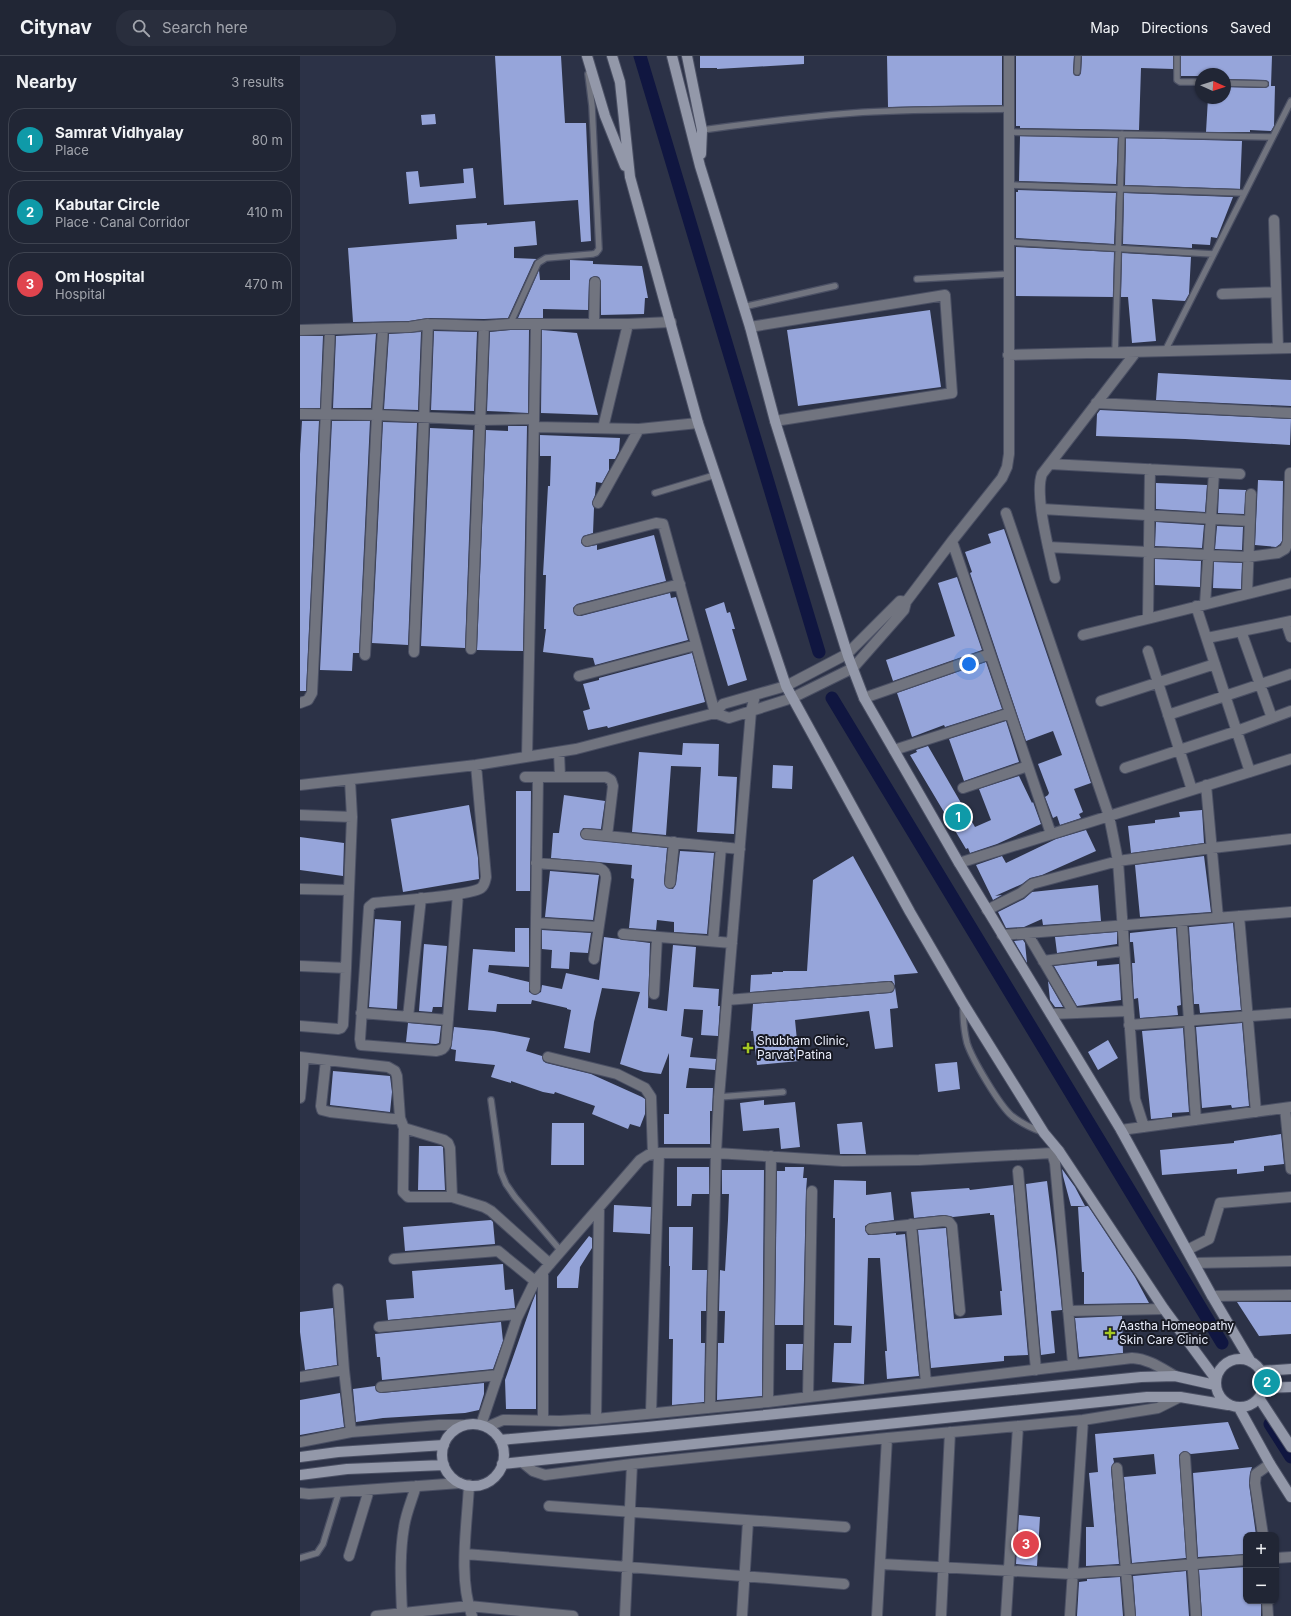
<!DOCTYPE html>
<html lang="en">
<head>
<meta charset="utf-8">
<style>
  body { margin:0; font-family:Inter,sans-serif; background:#292e3d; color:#f1f3f6 }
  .controls { position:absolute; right:12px; bottom:12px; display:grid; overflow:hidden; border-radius:8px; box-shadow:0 1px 3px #0004 }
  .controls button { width:36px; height:36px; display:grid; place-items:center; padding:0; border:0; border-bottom:1px solid #3e4350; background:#212635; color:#f1f3f6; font:20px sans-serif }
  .compass { position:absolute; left:895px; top:12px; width:36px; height:36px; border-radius:50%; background:#212635; box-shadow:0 1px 3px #0004; rotate:93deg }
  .you { position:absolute; left:669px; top:608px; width:14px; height:14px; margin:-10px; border:3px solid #fff; border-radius:50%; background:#1a73e8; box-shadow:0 0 0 6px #1a73e833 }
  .badge { display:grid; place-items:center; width:26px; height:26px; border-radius:50%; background:#8bbbb9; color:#fff; font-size:13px; font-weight:700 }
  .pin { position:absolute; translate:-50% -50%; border:2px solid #fff; box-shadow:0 1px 4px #0006 }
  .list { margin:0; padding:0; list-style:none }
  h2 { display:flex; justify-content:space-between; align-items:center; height:52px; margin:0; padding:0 16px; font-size:17px }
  h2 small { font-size:13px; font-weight:400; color:#a2a5ad }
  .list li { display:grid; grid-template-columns:26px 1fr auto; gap:12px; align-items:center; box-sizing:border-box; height:64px; margin:0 8px 8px; padding:0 8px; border:1px solid #3e4350; border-radius:16px }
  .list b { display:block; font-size:15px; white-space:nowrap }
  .list p { margin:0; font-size:13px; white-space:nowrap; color:#a2a5ad }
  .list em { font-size:13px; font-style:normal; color:#a2a5ad }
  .icon { flex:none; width:22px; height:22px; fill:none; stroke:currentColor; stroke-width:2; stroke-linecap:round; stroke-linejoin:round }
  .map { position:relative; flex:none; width:991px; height:1560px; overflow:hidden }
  header { display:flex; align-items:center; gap:24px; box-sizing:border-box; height:56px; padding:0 20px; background:#212635; border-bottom:1px solid #3e4350 }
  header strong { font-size:19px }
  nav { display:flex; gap:22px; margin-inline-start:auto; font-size:14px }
  .search { width:280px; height:36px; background:#292e3d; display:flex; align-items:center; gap:10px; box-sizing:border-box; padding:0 14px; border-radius:16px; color:#a2a5ad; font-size:15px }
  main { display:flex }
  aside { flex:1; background:#212635 }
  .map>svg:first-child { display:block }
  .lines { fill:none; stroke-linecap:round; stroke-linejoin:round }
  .canal { stroke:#101640; stroke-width:13 }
  .building { fill:#96a5da }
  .lane-casing { stroke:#4b5064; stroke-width:8 }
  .street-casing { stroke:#4b5064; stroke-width:12 }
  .secondary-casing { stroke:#4b5064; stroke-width:12 }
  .lane { stroke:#71747f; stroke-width:5.5 }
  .street { stroke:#71747f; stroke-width:10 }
  .secondary { stroke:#9398a9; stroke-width:10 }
  .poi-dot { fill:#a5c823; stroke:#181a24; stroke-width:1.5 }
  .labels { text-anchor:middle; stroke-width:4; stroke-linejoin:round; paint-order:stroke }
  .poi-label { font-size:12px; fill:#ebeffd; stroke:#181a24; text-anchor:start }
</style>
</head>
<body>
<header>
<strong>Citynav</strong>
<div class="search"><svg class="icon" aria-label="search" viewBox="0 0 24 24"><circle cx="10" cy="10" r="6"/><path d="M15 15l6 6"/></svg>Search here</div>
<nav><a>Map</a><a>Directions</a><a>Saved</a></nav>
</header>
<main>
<aside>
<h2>Nearby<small>3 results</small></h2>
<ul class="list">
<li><span class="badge" style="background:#0f9aa8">1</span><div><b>Samrat Vidhyalay</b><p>Place</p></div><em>80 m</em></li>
<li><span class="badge" style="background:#0f9aa8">2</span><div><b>Kabutar Circle</b><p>Place · Canal Corridor</p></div><em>410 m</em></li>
<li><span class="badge" style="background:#e0444e">3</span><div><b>Om Hospital</b><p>Hospital</p></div><em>470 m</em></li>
</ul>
</aside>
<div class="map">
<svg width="991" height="1560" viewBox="0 0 991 1560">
  <rect width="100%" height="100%" fill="#2c3247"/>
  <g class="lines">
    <path class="canal" d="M340,0l179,596
      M532,642l390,645
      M970,1368l21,33"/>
  </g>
  <path class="building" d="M195,0h66l4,67h21l5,118 -10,1 -3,-42 -74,5z
    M400,0h104v8l-87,5v-1h-17z
    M587,0h115v49l-114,2z
    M716,0h58l-1,16 3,4h3l2,-3 1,-17h91v13l-32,-1 -2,62 -119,-2v-2h-4z
    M881,0h91l-1,30h4l-1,40 -3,5 -21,-1v2h-44l2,-34h17v-11l40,1 4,-2v-4l-4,-2 -40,-1v-5h-24v2h-20z
    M135,58l1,10 -14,1 -1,-10z
    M720,80l98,2 -2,46 -97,-3z
    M826,82l116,3 -2,48 -115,-4z
    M173,112l3,30 -67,6 -3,-32 12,-1 2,16 44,-4 -1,-14z
    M718,134l98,3 -2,51 -98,-6v-46h2z
    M824,137l109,4 -16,41 -6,-1 -1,8 -18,-1v4l-69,-4z
    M235,165l2,24 -23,2v11l23,1 -3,2 -26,57 -24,1 -56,-1 -19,3 -56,1 -5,-74 109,-9 -1,-14 31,-2v2z
    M716,191l98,5 -1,45 -97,-1z
    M822,197l69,4 -2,37 -4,7 -33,-2 4,42 -24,2 -4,-46h-7z
    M270,204l23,1v3l49,2 6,32h-3l-1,16 -43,1v-33l-2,-5 -4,-1 -5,2 -1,3 -1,29 -45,-1v9h-25l21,-48 1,10h30z
    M630,254l11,77 -143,19 -11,-76z
    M210,274h19l-1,83 -41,-2 3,-79z
    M242,274l35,3 21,82 -57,-2z
    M134,275l43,1 -3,79 -43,-1z
    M121,276l-3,78 -34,-1 5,-75z
    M76,278l-5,74h-38l3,-72z
    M0,280h23l-3,72h-20z
    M858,317l133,7v26l-135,-6z
    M800,354l191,9 -1,26 -105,-6 -89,-3 1,-22z
    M2,365h17l-13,270h-6v-237z
    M32,365h38l-11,232h-6l-1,18 -32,-1z
    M83,366l34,1 -9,222 -36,-2z
    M208,370h19l-4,225 -46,-1 9,-220 22,1z
    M130,372l43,2 -8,218 -44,-2z
    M240,379l80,3 -1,13 -4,8h-6v11l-7,13 -6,-1 -1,13 -3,8 2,5 -1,25 -10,3 -2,7 5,4 11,-2v5l57,-15 12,46 -89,23 -4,4 1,6 7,2 89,-23 1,5 5,-1 12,43 -93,25 -2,-7 -50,-6 3,-23h-2l2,-54h-3l5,-89h2l1,-30h-11z
    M958,424l25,1 -1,60 -2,3 -4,3 -21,-2z
    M856,427l51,2 -2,27 -49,-3z
    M919,433l27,1 -2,24 -26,-1z
    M856,466l48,3 -2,23 -47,-2z
    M917,470l26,1 -1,23 -27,-1z
    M704,473l87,254 -17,6 9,23 -4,2 2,4 -21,7 -3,-9 -4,2 -8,-21 3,-2 1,-2 -11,-29 24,-9 -9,-24 -27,10 -56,-168 2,-1 -7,-20 26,-9 -3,-9z
    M855,503l46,2 -1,26 -45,-2z
    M914,506l28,1 -1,26 -28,-1z
    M657,521l25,73 -89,31 -7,-21 69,-24 -17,-53z
    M424,546l3,11 3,-1 5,17h-3l15,51 -19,6 -23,-77z
    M392,597l13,49 -97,26 -1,-2 -19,4 -5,-19 7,-2 -7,-25 16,-4v-2z
    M686,606l16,47 -57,18 -1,-2 -32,12 -15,-44z
    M706,665l13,41 -55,19 -15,-42z
    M383,687l36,1 -1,32 19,1 -3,57 -37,-2 4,-65 -30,-1 -5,69 -34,-3 7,-80 43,3z
    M628,690l47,81 16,-7 -12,-31 40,-13 13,27 1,-1 8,22 -44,20 -27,9 -2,-5 -2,1 -56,-94 7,-3 -1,-2z
    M473,709l20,1 -1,23 -20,-1z
    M216,735h15l-1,100h-14z
    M264,739l41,6 -4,28 -18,-1 -3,6 3,5 84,9 -3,34 3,6 6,1 3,-5 4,-33 34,2 -7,81 -33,-2v-10l-17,-2 -1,10 -27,-2 5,-49 -3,-1 1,-13 -81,-7 2,-25h6z
    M169,749l9,53 1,21 -76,13 -12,-73z
    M902,754l2,33 -73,10 -3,-27 27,-3v-3l25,-3 -1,-5z
    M786,774l10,21 -54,24 -12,3 -8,6 -27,12 7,-1 -9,5 -17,-35 26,-9 4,7 50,-24z
    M0,781l44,6 -1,33 -43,-6z
    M553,800l65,117 -24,2 1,11 -3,-5h-4l-138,11 1,-17 21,-1v-2h11v-1h24l6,-91z
    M904,800l7,56 -71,5 -5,-52z
    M250,815l49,4 -6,45 -48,-3z
    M798,829l3,36 -58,4 -1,-6 -18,8 -18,1 -8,-16 26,-13 8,-7z
    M75,863l26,2 -4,88 -28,-2z
    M933,867l8,87 -41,3 -1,-9h-5l-5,-77z
    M215,872h14v39l-40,-2 -1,7 41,10v10l6,3 6,-3 1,-7 20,4 4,-16 33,7 5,-43 46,6 -2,65 19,3 6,-66 23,2 -3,40 26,2 -1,17h2l-2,30 -17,-1 2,-25 -19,-1 -3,27 12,2 -3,19 26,2 -1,11 -26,-2 -3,20h27l-1,23h-2v33h-46v-30h5v-61l-8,21 -17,-2 -24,-8 20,-72 -38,-4 -8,34 -4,31 -26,-5 7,-38 -4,-1v-1l-35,-8 -1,4h-34l-1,8 -28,-2 5,-61 42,3z
    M876,872l5,77 -4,1 1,9 -38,3 -2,-20 -4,1 -2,-36h3l-2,-21h-3v-9z
    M242,874l49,3 -3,20 -18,-1 -1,17 -18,-1 1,-18 -10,-1z
    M817,876v12l-60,9 -2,-16z
    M723,884l2,3 2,20 -13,-22z
    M124,888l23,2 -5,61h-9l-1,5 -13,-1z
    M797,905v5l22,-2 2,36 -44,6 -23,-40z
    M748,925l15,26h-8l-5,-7z
    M595,931l3,21 -8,1 3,38 -18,2 -6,-38 -74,9 4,41 -42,4 -4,-34h-2l2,-27 137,-11 3,-1z
    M108,967l33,3 -2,17 -3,1 -30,-2z
    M942,967l7,83 -17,2 -1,-3 -29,3 -6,-81z
    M154,971l40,4 36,7 -4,13 16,5 1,5 3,2 45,11 51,23 3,2v15l-5,13 -10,-3 -2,5 -36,-15 3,-8 -40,-14 -1,2 -11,-2 -32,-11v2l-20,-6 4,-12 -40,-4 1,-11 -5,-1z
    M883,972l6,84 -17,1v4l-21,2 -9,-88z
    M808,984l10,18 -20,12 -10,-18z
    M657,1006l3,27 -22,3 -3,-28z
    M33,1015l57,5 2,16 -2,20 -60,-7z
    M464,1044v5l31,-3 5,45 -19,2 -2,-21 -36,3 -3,-28z
    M562,1066l4,32h-26l-3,-30z
    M252,1067h32v42h-33z
    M981,1078l3,30 -20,2v5l-27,3v-5l-75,6 -2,-25 74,-7v-2z
    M119,1090h22l2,1 2,43h-27z
    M377,1111h32v27h-17l-1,12h-14z
    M485,1111h19l-1,11h4l-1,13 -3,134h-28l2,-154h8z
    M762,1113l13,18 10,19h-14l-8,-30z
    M422,1114h42l-2,226 -45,4 1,-57h6l1,-30v-2h-6l1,-41 5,1 3,-51 1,-26h-7z
    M534,1124l32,1v14l25,-3 3,28 -24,3 -5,3v4l3,5h3l25,-2v2l9,-1 14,142 -32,3 -2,-28h2l-7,-93h-12l-4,126 -32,-2 2,-39h17l1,-17 -18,-1 1,-107h-2z
    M747,1125l9,71 6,58 -11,1 4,42 -14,2 -15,-171z
    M713,1129l15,170 -24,1v5l-73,7 -13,-138 28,-2 8,91 48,-4 -2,-24h2l-8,-76h-4v-2l-37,4 -9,-2 -30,3 -3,-26 58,-4 1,2z
    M314,1149l37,2 -1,27 -37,-2z
    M788,1150l47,71 14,26 -65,1v-32h-2l-4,-65z
    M191,1164l2,2 2,22 -90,7 -2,-24z
    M369,1171h24l-1,43h15l-1,41h-5v32h4l-1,59 -32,3 1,-66h-4l1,-73h-1z
    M289,1180l3,2v10l-12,19 -2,21h-21v-11z
    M203,1208l2,26 8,-1 2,19 -127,12 -2,-20 28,-2 -2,-27z
    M236,1237v116h-30l-1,-29 27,-77z
    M937,1246h54v32l-32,2z
    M33,1252l4,57 -32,5 -5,-38v-20z
    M822,1260l1,37 -44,4 -4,-39z
    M201,1266l2,19 -10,28 -111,11 -2,-23h-3l-2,-23z
    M486,1288h17l-1,26h-16z
    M184,1327v11l-5,16 -14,3 -82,5 -27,4 -3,-33 22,-3 1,5 6,2z
    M40,1337l4,34 -44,8v-35z
    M928,1366l11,27 -48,5 -7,-3 -5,4 7,103 -54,5 -8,-86 32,-3 -2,-20 -41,4 1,4 -3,7 8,95 -33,2v-39h8l-5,-54 9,-1 -3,-38z
    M952,1411l-2,6 -1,11 7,51h-10v19l-48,3 -5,-84z
    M719,1459l21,2 -3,49 -21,-2z
    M946,1511v34h15v15h-59l-3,-46z
    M886,1515l3,45h-53l-3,-40z
    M820,1521l3,39h-46l2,-34 8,-1v-2z"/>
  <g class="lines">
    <g class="lane-casing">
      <path id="lane" d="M877,0v24l3,2h21
        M777,16l1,-16
        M925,27l40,1
        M402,74c50,-7 101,-13 151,-17 52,-4 104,-3 155,-4
        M708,76l264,5
        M708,129l236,8
        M708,186l205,12
        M617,223l91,-5
        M443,251l92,-21
        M210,268l28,-61 8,-5 47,-4 3,-1 3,-4 -7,-143 -4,-32
        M865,295l126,-250
        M815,297l7,-219
        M355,437l60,-18
        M663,950c0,13 1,25 4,37 5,16 33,63 45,73 9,7 19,12 30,16
        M419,1041l64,-5
        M191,1044l10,72 5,12 9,13 46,54
        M0,1502l17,-5 6,-9 16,-52"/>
    </g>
    <g class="street-casing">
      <path id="street" d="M974,164l4,128
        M922,238l54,-2
        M294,268l1,-42
        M450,271l195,-32 7,98 -177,28
        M0,274l110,-3 18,-3 56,2 26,-2h118l43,-2
        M708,299l283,-7
        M796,347l195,10
        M0,358l77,1 103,5 54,-1
        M234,371l105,2 59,-6
        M303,372l25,-104
        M750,408l190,10
        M298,447l41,-74
        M742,453l208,12
        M706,457l103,303 9,45 17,238 9,28
        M287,485l69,-18 7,1 52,189
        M652,485l99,293
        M748,491l200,10 30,-4 7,-4 3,-7 2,-69
        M755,522c-5,-24 -21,-83 -13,-104l94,-122
        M947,538l4,-100
        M606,546l46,-61 50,-63 5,-11 2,-13v-398
        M905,548l9,-131
        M896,550l54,166
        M279,554l101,-26
        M848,562l2,-149
        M986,566l5,15
        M941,575l31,87
        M783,579l208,-52
        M907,582l84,-17
        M171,593l13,-323
        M848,595l44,139
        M114,596l14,-328
        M65,599l12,-240 6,-86
        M279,620l117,-31
        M564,642l126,-44
        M801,645l114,-37
        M0,647l8,-3 4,-7 18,-363
        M868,659l123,-41
        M594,694l116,-37
        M259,696l1,25
        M227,701l9,-433
        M825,712l112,-37 54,-20
        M225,721h81l5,3 2,6 -6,50
        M0,729l176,-20 100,-16 139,-36 8,-9 63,-18 61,-32 53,-53 6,1 -2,8 -51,58 -61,30 -63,20 -14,-5
        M906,729l12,133
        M663,732l65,-22
        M0,759l52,2
        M286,778l154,15
        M236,807l63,5c5,2 7,5 7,10l-12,81
        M659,807l332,-104
        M370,827l4,-41
        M0,833l49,1 3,-73 -2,-37
        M158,838l-12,150c-2,5 -4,6 -10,7l-75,-6 -1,-6 9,-132 5,-4c19,-2 95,-7 107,-15 4,-3 4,-7 5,-11l-10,-112
        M687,854l34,-17 11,-9 86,-23 94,-13 79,-9
        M939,860l17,196
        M882,865l14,199
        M237,867l61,4
        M727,877l47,80
        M323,878l109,9
        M702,879l289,-23
        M413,885l8,-94
        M743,905l80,-10
        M0,910l46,2
        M235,933l3,-212
        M354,938l3,-57
        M427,944l162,-13
        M61,957l87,7
        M751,958l77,-3
        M108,961l13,-119
        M829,969l162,-12
        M0,970l38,3 3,-1 2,-3 3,-57 3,-78
        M0,1001l88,10 7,4 2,5 3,42 4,10 40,12 4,3 2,5 2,49 32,10 7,4 59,53
        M248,1001l69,17 28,14 6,9 2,57
        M26,1004l-5,46 1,4 8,2 63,7 7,-1
        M0,1042l4,-40
        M985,1052l6,61
        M104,1072l-1,64 5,5h44
        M821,1074l170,-23
        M752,1097l3,10 18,201
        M718,1115l18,199
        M611,1168l15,159
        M571,1173l73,-8 5,1 3,4 8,85
        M887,1194l22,-11 11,-36 71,-6
        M94,1203l104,-8 37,30
        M894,1207l97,-2
        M243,1217v148
        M38,1233l6,81 7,62
        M912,1240l79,-1
        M768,1255l96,-2
        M79,1271l140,-13
        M0,1321l44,-7
        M81,1331l117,-12
        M508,1341l4,-206
        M468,1346l3,-246
        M410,1351l6,-254 3,-56 32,-386 4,-15
        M351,1357l8,-260
        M296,1363l3,-212
        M181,1369l36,-107 18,-37 105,-121 8,-5 11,-2h57l127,8 76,-1 133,-7 7,-2
        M187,1371l16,-7 57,1 36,-2 172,-17 364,-44c17,1 29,10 43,18
        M0,1386l51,-10 88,-7h24
        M885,1401l11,159
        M222,1406l11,9 12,4 87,-11 255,-26 196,-18 75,-12 22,-11
        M817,1412l13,148
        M169,1429c-2,42 -11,92 3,131
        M0,1437l9,1 151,-11
        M249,1450l296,21
        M963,1479l-8,-52 1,-9 14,-10
        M165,1498l379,30
        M49,1500l20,-66
        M976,1502l15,-1
        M581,1508l191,10 174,-14
        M967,1545l1,15
        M102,1557c-1,-28 -3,-57 2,-86 2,-14 8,-27 12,-41
        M76,1560l93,-10 104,10
        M325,1560l7,-152
        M442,1560l6,-95
        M577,1560l10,-178
        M641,1560l9,-184
        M706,1560l12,-190
        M770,1560l13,-196"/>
    </g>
    <g class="secondary-casing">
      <path id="secondary" d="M287,0l18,60 20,50
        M312,0l8,26 10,95 68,246 88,263 124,226 53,91 81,130 15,18 105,158 51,69
        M372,0l28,110 50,161 25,94 73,235 16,42 95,165 162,267 91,166 39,66
        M387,0l15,74 -1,24
        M916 1327a24 24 0 1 1 48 0a24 24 0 1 1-48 0Z
        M961,1315l30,-2
        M964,1332l27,-1
        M959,1342l32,49
        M939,1352l31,56 21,33
        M142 1399a31 31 0 1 1 62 0a31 31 0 1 1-62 0Z
        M200,1384l147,-13 494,-50 34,-1 40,9
        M0,1401l38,-5 106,-7
        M202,1408l645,-67h33l48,8
        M0,1419l47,-6 97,-4"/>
    </g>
    <use href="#lane" class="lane"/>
    <use href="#street" class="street"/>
    <use href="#secondary" class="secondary"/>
  </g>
  <g class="poi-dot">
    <path d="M446 986h4v4h4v4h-4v4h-4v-4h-4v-4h4z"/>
    <path d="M808 1271h4v4h4v4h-4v4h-4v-4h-4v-4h4z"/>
  </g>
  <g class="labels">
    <g class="poi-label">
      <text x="457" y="989">Shubham Clinic,<tspan x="457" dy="14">Parvat Patina</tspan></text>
      <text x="819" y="1274">Aastha Homeopathy<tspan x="819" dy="14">Skin Care Clinic</tspan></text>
    </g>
  </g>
</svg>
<div class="controls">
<button>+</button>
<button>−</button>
</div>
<svg class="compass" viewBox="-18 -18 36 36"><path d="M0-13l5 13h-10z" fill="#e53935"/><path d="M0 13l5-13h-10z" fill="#a2a5ad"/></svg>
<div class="you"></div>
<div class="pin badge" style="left:658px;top:761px;background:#0f9aa8">1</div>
<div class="pin badge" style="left:967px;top:1326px;background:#0f9aa8">2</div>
<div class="pin badge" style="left:726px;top:1488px;background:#e0444e">3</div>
</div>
</main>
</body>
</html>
